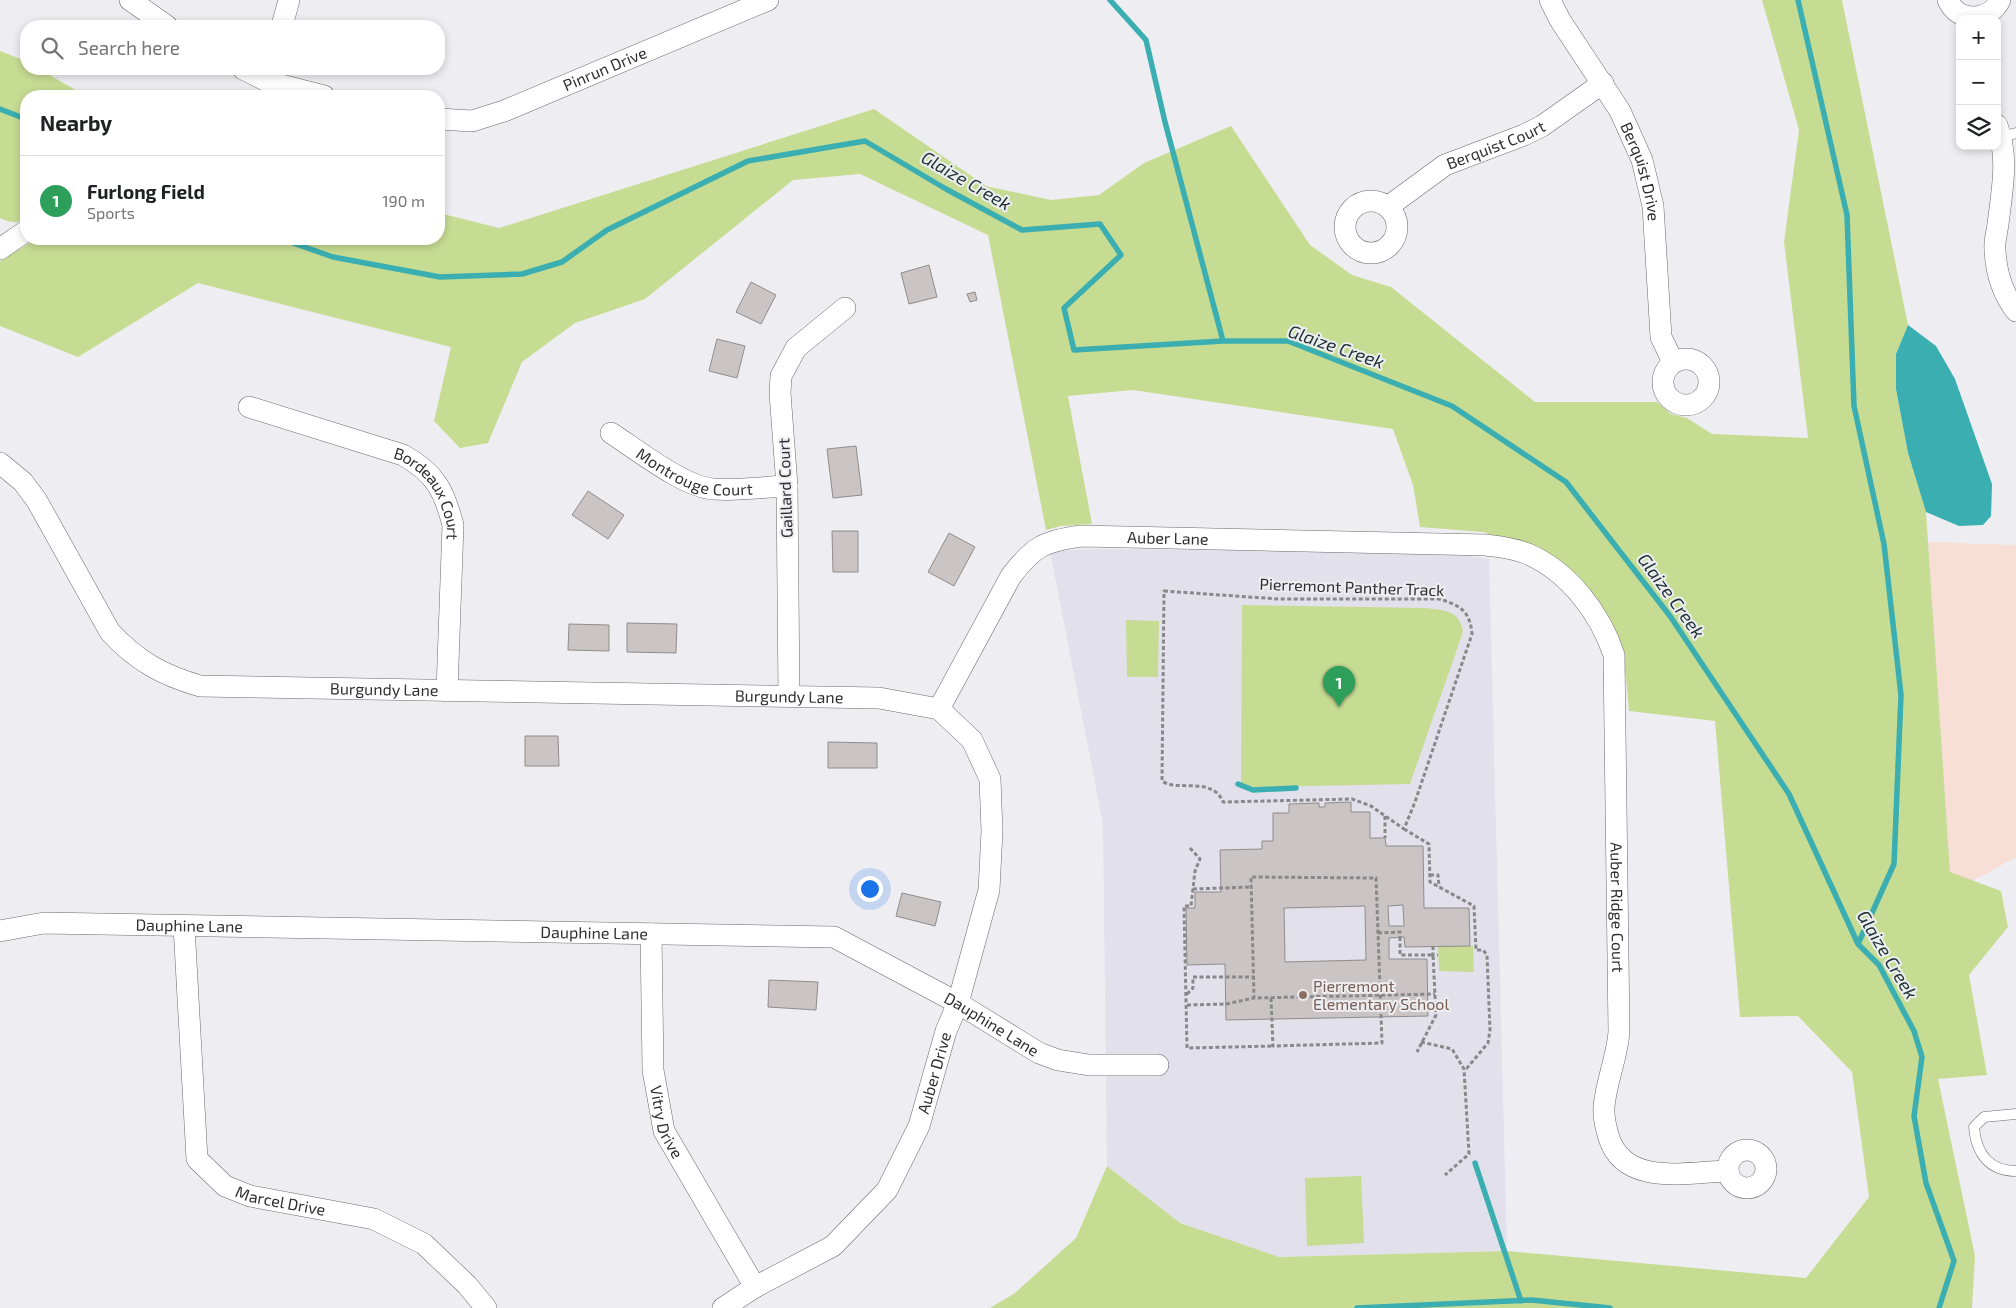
<!DOCTYPE html>
<html lang="en">
<head>
<meta charset="utf-8">
<style>
  body { margin:0; font-family:"Exo 2",sans-serif; background:#f2f2f2; color:#202124 }
  .controls { position:absolute; right:15px; top:15px; display:grid; overflow:hidden; border-radius:10px; box-shadow:0 2px 8px #0003 }
  .controls button { width:45px; height:45px; display:grid; place-items:center; padding:0; border:0; border-bottom:1px solid #e0e0e0; background:#fff; color:#202124; font:25px sans-serif }
  .you { position:absolute; left:869px; top:888px; width:18px; height:18px; margin:-12px; border:4px solid #fff; border-radius:50%; background:#1a73e8; box-shadow:0 0 0 8px #1a73e833 }
  .badge { display:grid; place-items:center; width:32px; height:32px; border-radius:50%; background:#b45309; color:#fff; font-size:16px; font-weight:700 }
  .pin { position:absolute; translate:-50% -41px; filter:drop-shadow(0 1px 2px #0008) }
  .pin::after { content:''; position:absolute; top:26px; width:18px; height:15px; background:inherit; clip-path:polygon(0 0,100% 0,50% 100%) }
  .list { margin:0; padding:0; list-style:none }
  h2 { display:flex; justify-content:space-between; align-items:center; height:65px; margin:0; padding:0 20px; font-size:21px }
  h2 small { font-size:16px; font-weight:400; color:#757577 }
  .list li { display:grid; grid-template-columns:32px 1fr auto; gap:15px; align-items:center; box-sizing:border-box; height:90px; padding:0 20px; border-top:1px solid #e0e0e0 }
  .list b { display:block; font-size:19px; white-space:nowrap }
  .list p { margin:0; font-size:16px; white-space:nowrap; color:#757577 }
  .list em { font-size:16px; font-style:normal; color:#757577 }
  .icon { flex:none; width:28px; height:28px; fill:none; stroke:currentColor; stroke-width:2; stroke-linecap:round; stroke-linejoin:round }
  .map { position:relative; flex:none; width:2016px; height:1308px; overflow:hidden }
  .search { position:absolute; background:#fff; box-shadow:0 2px 8px #0003; left:20px; top:20px; width:425px; height:55px; display:flex; align-items:center; gap:12px; box-sizing:border-box; padding:0 18px; border-radius:20px; color:#757577; font-size:19px }
  .panel { position:absolute; background:#fff; box-shadow:0 2px 8px #0003; left:20px; top:90px; width:425px; height:155px; border-radius:20px }
  .map>svg:first-child { display:block }
  .commercial { fill:#f8dfd6 }
  .built { fill:#e1e0eb }
  .green { fill:#c7dc93 }
  .water { fill:#3aaeb0 }
  .lines { fill:none; stroke-linecap:round; stroke-linejoin:round }
  .stream { stroke:#3aaeb0; stroke-width:5.5 }
  .building { fill:#cac5c4; stroke:#908c8b; fill-rule:evenodd }
  .service-casing { stroke:#6a6a6d; stroke-width:11 }
  .minor-casing { stroke:#6a6a6d; stroke-width:22 }
  .path { stroke:#88888b; stroke-width:3; stroke-dasharray:4 2.5; stroke-linecap:butt }
  .service { stroke:#fff; stroke-width:10 }
  .minor { stroke:#fff; stroke-width:21 }
  .education-dot { fill:#8d6e63; stroke:#eeeef2; stroke-width:2 }
  .labels { text-anchor:middle; stroke-width:4; stroke-linejoin:round; paint-order:stroke }
  .street-label { font-size:16px; fill:#2f2f31; stroke:#eeeef2 }
  .education-label { font-size:16px; fill:#785e54; stroke:#eeeef2; text-anchor:start }
  .water-label { font-size:18px; font-style:italic; fill:#1c3131; stroke:#eeeef2 }
</style>
</head>
<body>
<div class="map">
<svg width="2016" height="1308" viewBox="0 0 2016 1308">
  <rect width="100%" height="100%" fill="#eeeef2"/>
  <path class="commercial" d="M1928,542l88,3v312l-43,24 -23,-9z"/>
  <path class="built" d="M1099,549l343,3 47,7 18,692 -229,6 -98,-34 -73,-57 -4,-342 -53,-273z"/>
  <path class="green" d="M1762,0h80l66,325 -12,29v35l12,64 18,59 24,360 51,19 7,36 -39,48 18,100 -49,4 37,177 -3,52h-982l25,-15 61,-55 31,-72 73,57 99,34 228,-6 299,27 63,-81 -17,-125 -54,-56 -58,1 -25,-296 -86,-10 -3,-34 -5,-27 -97,-104 -41,-14 -63,-5 -7,-42 -20,-56 -260,-39 -65,6 24,128 -31,2 -15,4 -58,-295 -128,-61 -67,6 -148,119 -70,24 -53,39 -34,81 -28,5 -26,-27 17,-74 -253,-64 -120,74 -78,-31v-65l36,-22h403v-26l60,15 375,-119 112,77 65,14 48,-5 45,-32 87,-37 79,119 42,30 39,12 144,115h122l14,12 16,4 25,16 96,4 -24,-196 15,-112z
    M0,51l26,10v8h13l47,27h-60v124c-8,3 -18,3 -26,-2z
    M1242,605l184,3c19,3 33,1 37,24l-53,152 -156,3 -13,-4z
    M1126,620l33,1 -1,56h-31z
    M1438,946h35l1,26 -35,-1z
    M1361,1176l3,67 -57,3 -2,-68z"/>
  <path class="water" d="M1908,325l28,21 19,33 37,105 -1,32 -8,9 -24,1 -33,-14 -18,-59 -12,-64v-35z"/>
  <g class="lines">
    <path class="stream" d="M1110,0l36,40 19,82 58,219
      M1798,0l49,215 7,191 30,138 17,151 -7,169 -36,80
      M0,109l26,10
      M282,239l51,18 107,20 82,-3 40,-12 45,-32 141,-69 117,-20 81,48 76,41 78,-6 21,31 -57,53 10,42 149,-9h65l164,65 114,76 104,134 119,178 69,150 21,21 35,66 8,26 -8,59 12,67 28,78 -15,47
      M1238,784l15,6 43,-2
      M1475,1163l46,138
      M1357,1308l175,-8 78,8"/>
  </g>
  <path class="building" d="M929,265l8,32 -28,7 -8,-31z
    M751,282l25,13 -15,29 -25,-12z
    M975,292l2,8 -7,2 -3,-8z
    M717,339l28,7 -8,32 -28,-7z
    M856,446l6,49 -29,3 -6,-49z
    M588,491l36,24 -16,24 -36,-24z
    M832,531h26v41h-25z
    M949,533l26,14 -21,39 -26,-14z
    M627,623l50,1 -1,29 -49,-1z
    M569,624l40,1v26l-41,-1z
    M525,736h33l1,30h-34z
    M828,742l49,1v25h-49z
    M1351,802v10h19v26h15l1,8h37l1,62h45l1,38 -65,1 -1,-10 -15,1v21h38l1,57 -202,4 -1,-56 -38,1 -1,-57h9v-16h26l-1,-42 42,-1v-8h11v-28h16v-9l30,-1v4h6v-4zM1403,905l1,21h-15l-1,-20zM1365,906l1,54 -81,2 -1,-54z
    M902,893l39,9 -6,24 -39,-10z
    M769,980l49,2 -2,28 -48,-3z"/>
  <g class="lines">
    <g class="service-casing">
      <path id="service" d="M2001,137l15,-4
        M2016,1114l-32,3 -10,10c2,26 15,44 42,44"/>
    </g>
    <g class="minor-casing">
      <g id="minor">
        <path d="M130,0l37,26"/>
        <path id="s1" d="M1550,0l10,20 60,91 22,49 11,46 8,131 12,25"/>
        <path d="M1948,0c9,23 42,22 52,0"/>
        <path d="M282,26l7,-26"/>
        <path d="M243,69l26,13 55,14"/>
        <path id="s2" d="M439,119l33,2 32,-10 264,-111"/>
        <path d="M1997,125c12,32 5,66 1,99 -1,8 -4,18 -3,26 1,22 8,44 21,61"/>
        <circle cx="1371" cy="227" r="26"/>
        <path id="s3" d="M1389,206l56,-41 79,-30 18,-9 61,-43"/>
        <path d="M0,249l26,-18"/>
        <circle cx="1686" cy="382" r="23"/>
        <path id="s4" d="M249,407l154,48c32,18 41,35 50,70l-6,166"/>
        <path id="s5" d="M611,433c25,16 74,55 103,56 24,2 49,-2 73,-3"/>
        <path id="s6" d="M0,463l23,19 14,19 73,131c27,29 52,43 90,54l679,12 60,11 72,-133c22,-29 33,-35 70,-40l405,9c14,2 28,3 42,9 41,18 72,59 86,101l5,377c-2,26 -13,50 -15,75 -1,10 2,21 5,31 16,49 79,34 119,33"/>
        <path d="M789,696l-2,-210 -7,-93 1,-17 15,-28 49,-40"/>
        <path id="s7" d="M184,926l13,233 28,27 25,10 124,23 50,25 43,41 19,23"/>
        <path id="s8" d="M0,931l44,-8 790,14 124,66 81,50 19,7 31,5h69"/>
        <path id="s9" d="M651,934l2,136 11,61 91,156"/>
        <circle cx="1747" cy="1169" r="19"/>
        <path id="s10" d="M723,1308l32,-21 78,-41 54,-56 32,-64 27,-95 12,-28 31,-113 3,-59 -2,-52 -18,-39 -33,-31"/>
      </g>
    </g>
    <path class="path" d="M1164,591l114,8h161c21,6 31,12 33,35l-57,168 -11,27 -33,-23 -19,-7 -129,3c-10,-26 -46,-10 -61,-21z
      M1385,816v22
      M1404,829l25,15 1,38 44,24 2,44h7l4,5 3,75 -2,13 -21,25 -3,1
      M1190,848l10,11 -5,12 -4,35h-7l3,142 86,-2
      M1430,875h8l1,12
      M1193,889l58,-2
      M1378,933l22,-1v5
      M1400,937v18h33l3,60 -19,37
      M1433,946v9h5
      M1187,994l6,-6v-11h61
      M1271,998l2,48 109,-3 -6,-165 -125,-1 3,121 181,-4
      M1187,1005l39,-1 28,-6
      M1421,1042l31,7 12,20 5,85 -24,21"/>
    <use href="#service" class="service"/>
    <use href="#minor" class="minor"/>
  </g>
  <circle class="education-dot" cx="1303" cy="995" r="5"/>
  <g class="labels">
    <g class="street-label">
      <text dy="6" stroke="none"><textPath href="#s2" startOffset="176">Pinrun Drive</textPath></text>
      <text dy="6" stroke="none"><textPath href="#s3" startOffset="124">Berquist Court</textPath></text>
      <text dy="6" stroke="none"><textPath href="#s1" startOffset="196">Berquist Drive</textPath></text>
      <text dy="6" stroke="none"><textPath href="#s5" startOffset="95">Montrouge Court</textPath></text>
      <text transform="translate(785 488) rotate(-92)" y="6">Gaillard Court</text>
      <text dy="6" stroke="none"><textPath href="#s4" startOffset="209">Bordeaux Court</textPath></text>
      <text dy="6" stroke="none"><textPath href="#s6" startOffset="1372">Auber Lane</textPath></text>
      <text transform="translate(1352 587) rotate(2)" y="6">Pierremont Panther Track</text>
      <text dy="6" stroke="none"><textPath href="#s6" startOffset="494">Burgundy Lane</textPath></text>
      <text dy="6" stroke="none"><textPath href="#s6" startOffset="899">Burgundy Lane</textPath></text>
      <text dy="6" stroke="none"><textPath href="#s6" startOffset="2122">Auber Ridge Court</textPath></text>
      <text dy="6" stroke="none"><textPath href="#s8" startOffset="190">Dauphine Lane</textPath></text>
      <text dy="6" stroke="none"><textPath href="#s8" startOffset="595">Dauphine Lane</textPath></text>
      <text dy="6" stroke="none"><textPath href="#s8" startOffset="1015">Dauphine Lane</textPath></text>
      <text dy="6" stroke="none"><textPath href="#s10" startOffset="331">Auber Drive</textPath></text>
      <text dy="6" stroke="none"><textPath href="#s9" startOffset="190">Vitry Drive</textPath></text>
      <text dy="6" stroke="none"><textPath href="#s7" startOffset="330">Marcel Drive</textPath></text>
    </g>
    <g class="education-label">
      <text x="1313" y="992">Pierremont<tspan x="1313" dy="18">Elementary School</tspan></text>
    </g>
    <g class="water-label">
      <text transform="translate(966 181) rotate(30)" y="6">Glaize Creek</text>
      <text transform="translate(1336 347) rotate(19)" y="6">Glaize Creek</text>
      <text transform="translate(1671 596) rotate(54)" y="6">Glaize Creek</text>
      <text transform="translate(1887 955) rotate(59)" y="6">Glaize Creek</text>
    </g>
  </g>
</svg>
<div class="controls">
<button>+</button>
<button>−</button>
<button><svg class="icon" aria-label="layers" viewBox="0 0 24 24"><path d="M12 4l9 5-9 5-9-5zM3 14l9 5 9-5"/></svg></button>
</div>
<div class="you"></div>
<div class="pin badge" style="left:1339px;top:707px;background:#2e9e5b">1</div>
<div class="search"><svg class="icon" aria-label="search" viewBox="0 0 24 24"><circle cx="10" cy="10" r="6"/><path d="M15 15l6 6"/></svg>Search here</div>
<section class="panel">
<h2>Nearby<small></small></h2>
<ul class="list">
<li><span class="badge" style="background:#2e9e5b">1</span><div><b>Furlong Field</b><p>Sports</p></div><em>190 m</em></li>
</ul>
</section>
</div>
</body>
</html>
